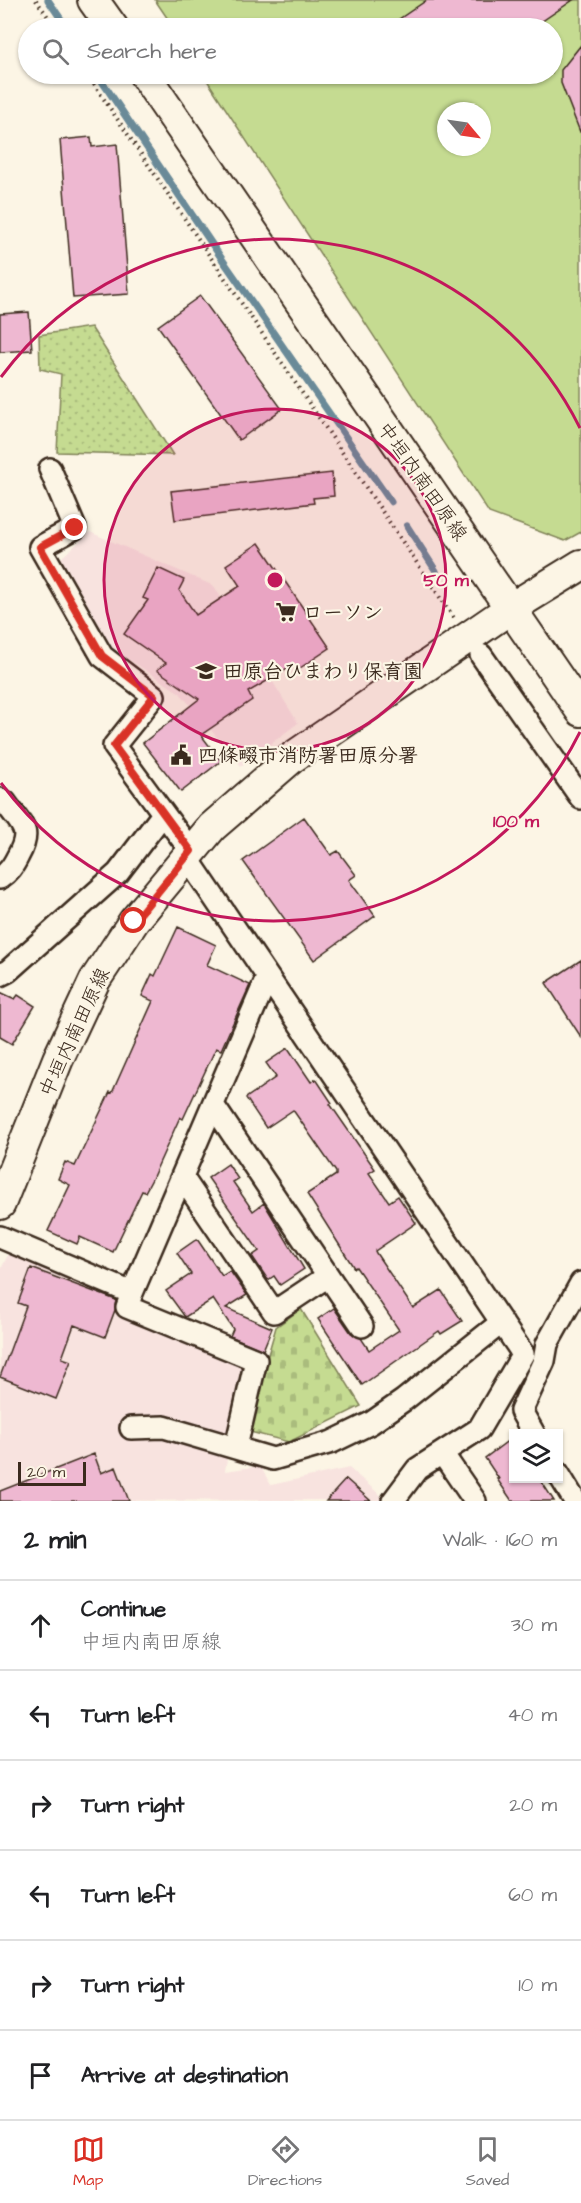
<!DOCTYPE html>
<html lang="en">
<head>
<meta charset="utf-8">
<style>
  body { margin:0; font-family:"Architects Daughter","Klee One",sans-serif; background:#f6f6f6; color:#202124 }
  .controls { position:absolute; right:18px; bottom:18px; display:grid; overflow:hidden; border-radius:0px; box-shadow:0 2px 4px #0004 }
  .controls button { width:54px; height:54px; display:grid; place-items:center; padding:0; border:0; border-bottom:2px solid #e0e0e0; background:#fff; color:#202124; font:30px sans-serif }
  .compass { position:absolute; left:437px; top:102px; width:54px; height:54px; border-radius:50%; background:#fff; box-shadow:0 2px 4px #0004; rotate:119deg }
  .scale { position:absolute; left:18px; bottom:15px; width:68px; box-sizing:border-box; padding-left:6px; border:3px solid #3b2a1e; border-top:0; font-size:16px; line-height:21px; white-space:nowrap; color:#3b2a1e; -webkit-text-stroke:4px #fcf5e5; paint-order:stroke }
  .stop { position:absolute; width:18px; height:18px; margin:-14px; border:4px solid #d93025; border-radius:50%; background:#fff }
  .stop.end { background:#d93025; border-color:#fff; box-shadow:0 2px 6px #0008 }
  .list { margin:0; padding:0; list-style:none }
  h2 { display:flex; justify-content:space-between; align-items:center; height:78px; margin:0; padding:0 24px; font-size:26px }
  h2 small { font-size:20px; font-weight:400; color:#757577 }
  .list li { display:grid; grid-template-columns:39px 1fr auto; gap:18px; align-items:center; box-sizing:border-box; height:90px; padding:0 24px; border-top:2px solid #e0e0e0 }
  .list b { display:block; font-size:22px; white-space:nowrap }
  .list p { margin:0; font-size:20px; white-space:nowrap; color:#757577 }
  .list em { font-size:20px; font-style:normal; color:#757577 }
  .icon { flex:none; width:33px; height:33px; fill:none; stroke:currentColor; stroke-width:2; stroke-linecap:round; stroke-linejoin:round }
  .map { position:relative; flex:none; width:581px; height:1501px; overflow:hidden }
  .search { position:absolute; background:#fff; box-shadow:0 2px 4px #0004; left:18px; right:18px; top:18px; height:66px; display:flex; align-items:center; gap:15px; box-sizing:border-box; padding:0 21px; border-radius:33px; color:#757577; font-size:22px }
  .sheet { height:618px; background:#fff }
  nav { display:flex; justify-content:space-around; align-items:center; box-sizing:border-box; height:84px; border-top:2px solid #e0e0e0; background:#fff; font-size:16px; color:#757577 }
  nav a { display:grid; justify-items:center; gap:3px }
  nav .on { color:#d93025 }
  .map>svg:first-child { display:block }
  .built { fill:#f8e3df }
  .grass { fill:#c5db91; stroke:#808258; stroke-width:1.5; fill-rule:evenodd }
  .cemetery { fill:url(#cemetery-stones); stroke:#808258; stroke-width:1.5 }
  .park { fill:url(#park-dots); stroke:#808258; stroke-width:1.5 }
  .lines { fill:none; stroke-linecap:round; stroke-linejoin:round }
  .stream { stroke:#6a8a98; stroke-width:7 }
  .building { fill:#eeb8d1; stroke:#3b2a1e; stroke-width:1.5 }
  .street-casing { stroke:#3b2a1e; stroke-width:26 }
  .secondary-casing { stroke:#3b2a1e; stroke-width:34 }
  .path { stroke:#3b2a1e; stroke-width:4; stroke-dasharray:1.5 4.5; stroke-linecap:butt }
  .street { stroke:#fcf5e5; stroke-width:21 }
  .secondary { stroke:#fcf5e5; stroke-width:30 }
  .route { stroke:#d93025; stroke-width:8 }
  .ring { fill:none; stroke:#c2185b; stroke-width:3 }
  .labels { text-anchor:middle; stroke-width:4.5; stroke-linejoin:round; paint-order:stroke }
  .street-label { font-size:20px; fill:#3b2a1e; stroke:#fcf5e5 }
  .poi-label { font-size:20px; font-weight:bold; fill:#3b2a1e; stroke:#fcf5e5; text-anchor:start }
  .centre { fill:#c2185b; stroke:#fcf5e5; stroke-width:3 }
  .ring-label { font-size:18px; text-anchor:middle; font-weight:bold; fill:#c2185b; stroke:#fcf5e5; stroke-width:4.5; stroke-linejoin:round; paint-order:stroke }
</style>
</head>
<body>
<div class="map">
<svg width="581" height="1501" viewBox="0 0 581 1501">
  <defs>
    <pattern id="cemetery-stones" width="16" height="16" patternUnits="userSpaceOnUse" patternTransform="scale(1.5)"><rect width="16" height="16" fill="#c5db91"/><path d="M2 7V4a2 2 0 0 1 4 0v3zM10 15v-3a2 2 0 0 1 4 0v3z" fill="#aabc7d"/></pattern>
    <pattern id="park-dots" width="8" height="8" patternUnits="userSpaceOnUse" patternTransform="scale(1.5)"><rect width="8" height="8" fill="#c5db91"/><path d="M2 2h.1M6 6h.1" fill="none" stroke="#aabc7d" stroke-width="1.8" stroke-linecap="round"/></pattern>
  </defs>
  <rect width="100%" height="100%" fill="#fcf5e5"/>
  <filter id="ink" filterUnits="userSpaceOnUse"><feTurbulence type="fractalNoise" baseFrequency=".0167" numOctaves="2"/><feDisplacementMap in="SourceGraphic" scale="12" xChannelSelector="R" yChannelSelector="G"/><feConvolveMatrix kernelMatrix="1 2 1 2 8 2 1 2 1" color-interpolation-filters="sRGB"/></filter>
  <g filter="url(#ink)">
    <path class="built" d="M90,532l124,54 84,137 -57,43 -61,-73 -67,-44 -52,-91z
      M9,1253l112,43 2,20 120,51 -18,104 35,-5 11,19 78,-17 37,32 -386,1v-230z"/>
    <path class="grass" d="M155,0h426v532l-16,9 -76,-28 -286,-439h349v-46h-378zM446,111h36v36h-36z"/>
    <path class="cemetery" d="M301,1309l60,97 -72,36 -43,-11 30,-104z"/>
    <path class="park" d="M91,327l82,128 -116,-3 4,-78 -21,-5 -1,-34z"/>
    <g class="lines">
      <path class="stream" d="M48,0l19,28
        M97,74l125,185 169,243
        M407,526l29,45"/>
    </g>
    <path class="building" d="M427,0h146l-41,28h-146z
      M581,45v86l-1,1 -19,-49v-13z
      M91,137l1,10 25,-3 12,150 -56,4 -13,-158z
      M200,296l82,113 -43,31 -81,-114z
      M29,312l3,38 -32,2v-38z
      M332,473l2,23 -21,2 1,5 -139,17 -4,-29z
      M259,543l71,105 -33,22 -3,-5 -46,27 4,8 -51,35 20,26 -40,31 -38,-49 56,-44 -42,-29 9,-7 -42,-29 24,-34 -5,-2 15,-30 26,12 -5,10 17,25 44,-29 -14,-21z
      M304,817l27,38 7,-4 18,24 -7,5 26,36 -61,44 -71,-99z
      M178,927l38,18 -9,20 43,20 -29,65 -5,-2 -33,71 -3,-2 -28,62 -7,13 -3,-1 -29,61 -33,-15 -3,7 -29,-13 22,-46 -12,-6 7,-17 10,4 35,-74 2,1 41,-92 -11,-5 10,-22 3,2z
      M581,960v77l-35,-54z
      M0,992l15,7 3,-4 17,11 -23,38 -12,-7z
      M288,1048l23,34 5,-3 16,24 -2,1 45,65 -6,4 20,29 9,-6 18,27 -41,28 1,2 37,55 28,-18 21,31 -21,13 -2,-3 -77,54 -44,-66 16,-11 17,25 10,5 8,12 30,-20 -43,-63 -2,1 -47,-74 29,-19v-3l-43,-62 -27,18 -20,-30 30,-21 -10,-14z
      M228,1164l10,15 -5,3 20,29 11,-8 40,66 -24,16 -6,-9 -6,4 -16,-24 7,-5 -51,-73z
      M197,1239l25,37 8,-5 17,24 -21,13 46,20 -9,22 -33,-14 3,-7 -20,-30 -28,18 -19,-26 25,-17 -14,-21z
      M31,1268l85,32 -1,10 -10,27 -31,-12 -12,33 9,3 -15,38 -56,-22 26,-71 -8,-3z
      M513,1437v42h27l14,22h-42l-15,-22h2l-14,-21z
      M94,1454l7,19 15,-6 13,34h-129v-10z
      M346,1479l25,22h-45z"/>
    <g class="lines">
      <g class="street-casing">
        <path id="street" d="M50,469l25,59 -35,19 62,109 52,40 -40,50 77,105
          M481,655l100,143
          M0,799l5,3c16,23 28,27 13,54 -5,10 -9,16 -18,22
          M186,856l337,498 -44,75 -62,40 -24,32
          M0,975l8,-4 110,-98 45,-59
          M213,1105l149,221
          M182,1177l92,135 54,-36
          M0,1237l132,56 135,-315
          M132,1293l-5,14 129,53 -20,87
          M131,1428l33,-1 109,32 59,-17 39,-19 33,-23 98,-78
          M534,1434l-13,-23 23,-50 3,-17 34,-61
          M442,1453l33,48
          M558,1473l17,28"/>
      </g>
      <g class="secondary-casing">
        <path id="secondary" d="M93,0l20,28
          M144,74l437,637
          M0,1204l58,-145 37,-79 39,-59 78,-94 81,-70 218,-149 70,-43"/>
      </g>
      <path class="path" d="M36,0l20,28
        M87,74l367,544"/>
      <use href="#street" class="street"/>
      <use href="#secondary" class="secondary"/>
    </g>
  </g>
  <g class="lines" filter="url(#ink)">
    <path class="route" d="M75,528l-35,19 62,109 52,40 -40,50 77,105 -57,70"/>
  </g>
  <circle cx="275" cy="580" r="171" fill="#c2185b" fill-opacity=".12"/>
  <g class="ring">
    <circle cx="275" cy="580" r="171"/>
    <path d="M580 732A341 341 0 0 1 1 783M1 377A341 341 0 0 1 580 428"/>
  </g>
  <defs>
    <g id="supermarket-bare" transform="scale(1.62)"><path d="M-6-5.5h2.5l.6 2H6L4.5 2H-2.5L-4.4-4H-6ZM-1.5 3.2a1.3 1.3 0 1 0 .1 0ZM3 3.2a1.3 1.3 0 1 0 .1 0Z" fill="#3b2a1e" stroke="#fcf5e5" stroke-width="2.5" paint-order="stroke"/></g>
    <g id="school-bare" transform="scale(1.62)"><path d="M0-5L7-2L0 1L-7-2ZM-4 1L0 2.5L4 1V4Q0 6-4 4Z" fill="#3b2a1e" stroke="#fcf5e5" stroke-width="2.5" paint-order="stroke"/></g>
    <g id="civic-bare" transform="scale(1.62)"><path d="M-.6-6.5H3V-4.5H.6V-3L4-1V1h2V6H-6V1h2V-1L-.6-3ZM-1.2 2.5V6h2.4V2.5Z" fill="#3b2a1e" stroke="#fcf5e5" stroke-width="2.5" paint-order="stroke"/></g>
  </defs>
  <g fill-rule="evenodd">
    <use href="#supermarket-bare" x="286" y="612"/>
    <use href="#school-bare" x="206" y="671"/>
    <use href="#civic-bare" x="181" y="755"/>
  </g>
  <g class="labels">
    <g class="street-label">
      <text transform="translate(423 481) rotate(55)" y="7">中垣内南田原線</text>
      <text transform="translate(74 1032) rotate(-65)" y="7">中垣内南田原線</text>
    </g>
    <g class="poi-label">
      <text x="303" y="619">ローソン</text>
      <text x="223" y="678">田原台ひまわり保育園</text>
      <text x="198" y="762">四條畷市消防署田原分署</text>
    </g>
  </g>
  <circle cx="275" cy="580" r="9" class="centre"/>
  <g class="ring-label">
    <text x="446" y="586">50 m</text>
    <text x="516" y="827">100 m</text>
  </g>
</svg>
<div class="controls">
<button><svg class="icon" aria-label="layers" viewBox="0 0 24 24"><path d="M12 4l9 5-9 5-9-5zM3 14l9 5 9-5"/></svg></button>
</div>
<svg class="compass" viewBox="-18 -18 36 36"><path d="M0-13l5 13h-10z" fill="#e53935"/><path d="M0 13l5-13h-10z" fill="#757577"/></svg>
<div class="scale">20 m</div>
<div class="stop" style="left:134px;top:921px"></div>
<div class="stop end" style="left:75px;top:528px"></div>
<div class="search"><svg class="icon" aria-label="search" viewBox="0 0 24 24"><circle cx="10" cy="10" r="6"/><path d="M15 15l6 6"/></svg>Search here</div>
</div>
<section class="sheet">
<h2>2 min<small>Walk · 160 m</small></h2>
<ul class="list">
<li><svg class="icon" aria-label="ahead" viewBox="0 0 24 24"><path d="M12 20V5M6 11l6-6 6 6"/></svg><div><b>Continue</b><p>中垣内南田原線</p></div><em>30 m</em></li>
<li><svg class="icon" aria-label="left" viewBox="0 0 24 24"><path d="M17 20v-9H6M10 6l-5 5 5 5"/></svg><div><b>Turn left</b></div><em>40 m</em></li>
<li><svg class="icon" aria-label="right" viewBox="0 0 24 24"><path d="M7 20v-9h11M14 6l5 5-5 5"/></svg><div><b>Turn right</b></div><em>20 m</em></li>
<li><svg class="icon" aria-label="left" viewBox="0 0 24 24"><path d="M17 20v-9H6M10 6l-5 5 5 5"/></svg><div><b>Turn left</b></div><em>60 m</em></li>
<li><svg class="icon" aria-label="right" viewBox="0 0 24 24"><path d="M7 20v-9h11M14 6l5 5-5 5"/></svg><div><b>Turn right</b></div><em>10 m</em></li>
<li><svg class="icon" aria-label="arrive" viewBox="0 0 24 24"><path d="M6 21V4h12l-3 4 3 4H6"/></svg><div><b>Arrive at destination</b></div></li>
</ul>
</section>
<nav>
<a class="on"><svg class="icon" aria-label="map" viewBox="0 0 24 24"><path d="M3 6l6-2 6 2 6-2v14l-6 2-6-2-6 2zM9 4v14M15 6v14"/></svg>Map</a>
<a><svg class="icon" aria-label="directions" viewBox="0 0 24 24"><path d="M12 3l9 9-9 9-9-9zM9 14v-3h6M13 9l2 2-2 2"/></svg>Directions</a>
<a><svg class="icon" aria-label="saved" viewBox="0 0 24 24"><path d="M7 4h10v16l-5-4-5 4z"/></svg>Saved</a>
</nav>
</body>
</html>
